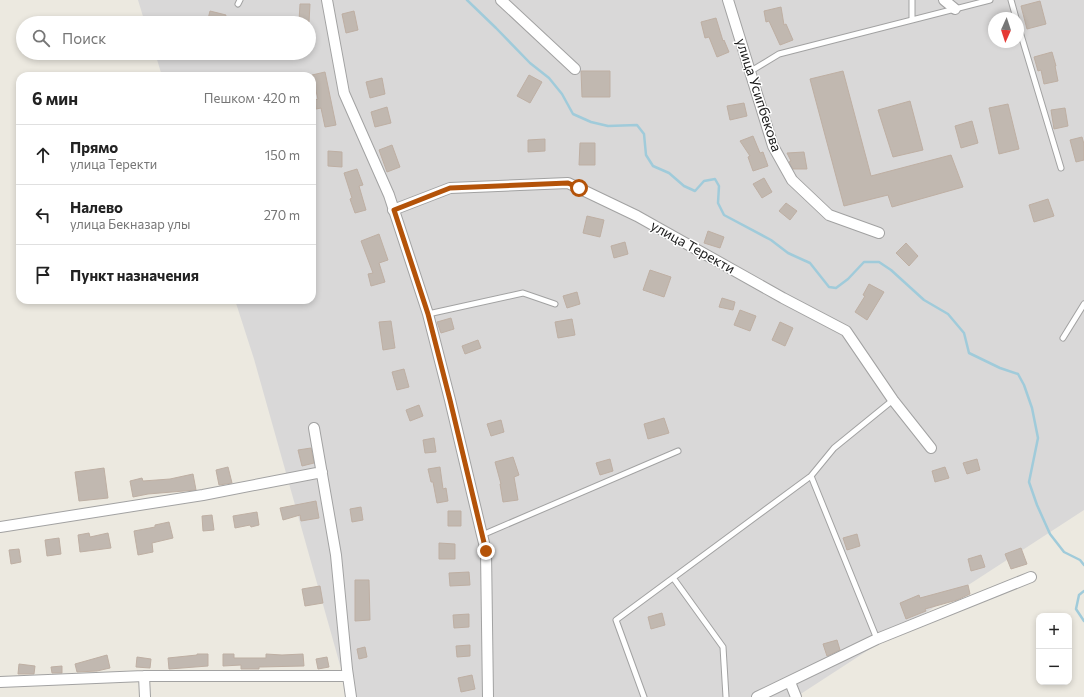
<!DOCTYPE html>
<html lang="ru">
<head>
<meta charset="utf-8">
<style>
  body { margin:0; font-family:Commissioner,sans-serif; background:#f6f6f6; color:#222 }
  .controls { position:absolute; right:12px; bottom:12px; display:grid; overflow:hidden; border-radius:8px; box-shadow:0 2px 6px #0003 }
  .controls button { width:36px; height:36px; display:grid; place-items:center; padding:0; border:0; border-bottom:1px solid #e0e0e0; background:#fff; color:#222; font:20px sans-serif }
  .compass { position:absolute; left:988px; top:12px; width:36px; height:36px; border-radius:50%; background:#fff; box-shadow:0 2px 6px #0003; rotate:183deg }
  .stop { position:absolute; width:12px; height:12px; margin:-9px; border:3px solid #b45309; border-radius:50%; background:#fff }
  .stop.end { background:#b45309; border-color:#fff; box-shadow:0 1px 4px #0008 }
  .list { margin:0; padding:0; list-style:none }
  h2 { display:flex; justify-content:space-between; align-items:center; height:52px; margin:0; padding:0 16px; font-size:17px }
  h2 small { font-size:13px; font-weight:400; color:#767676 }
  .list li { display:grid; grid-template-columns:26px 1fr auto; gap:12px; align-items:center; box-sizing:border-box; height:60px; padding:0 16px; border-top:1px solid #e0e0e0 }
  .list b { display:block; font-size:15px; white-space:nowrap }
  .list p { margin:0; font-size:13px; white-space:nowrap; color:#767676 }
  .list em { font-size:13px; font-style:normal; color:#767676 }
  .icon { flex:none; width:22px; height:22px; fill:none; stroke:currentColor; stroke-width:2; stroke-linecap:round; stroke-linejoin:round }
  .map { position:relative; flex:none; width:1084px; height:697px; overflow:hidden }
  .search { position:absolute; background:#fff; box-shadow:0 2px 6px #0003; left:16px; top:16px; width:300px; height:44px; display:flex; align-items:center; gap:10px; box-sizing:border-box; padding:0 14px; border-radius:22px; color:#767676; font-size:15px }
  .panel { position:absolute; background:#fff; box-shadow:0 2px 6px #0003; left:16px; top:72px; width:300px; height:232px; border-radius:12px }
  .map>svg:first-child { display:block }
  .residential { fill:#d9d8d8; fill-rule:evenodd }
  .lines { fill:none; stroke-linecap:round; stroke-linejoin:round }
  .stream { stroke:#a0cbda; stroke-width:2.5 }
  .building { fill:#c1b8b0; stroke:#beafa3 }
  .lane-casing { stroke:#a2a2a2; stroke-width:7 }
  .street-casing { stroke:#a2a2a2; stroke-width:12 }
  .lane { stroke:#fff; stroke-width:5 }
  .street { stroke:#fff; stroke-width:10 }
  .route { stroke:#b45309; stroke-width:5 }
  .labels { text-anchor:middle; stroke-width:3; stroke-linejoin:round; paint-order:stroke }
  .street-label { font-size:14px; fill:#1b1b1b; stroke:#fff }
</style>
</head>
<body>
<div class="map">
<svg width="1084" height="697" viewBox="0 0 1084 697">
  <rect width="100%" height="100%" fill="#ece9e0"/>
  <path class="residential" d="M138,0h946v510l-288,187h-447l-95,-338 -19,-59h77v-224h-150l-7,-23h154v-30h-164zM994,18h24v24h-24z"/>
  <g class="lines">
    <path class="stream" d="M467,0l29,28 34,35 19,15 13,16 11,20 18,8 17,4 29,-1 7,9 2,21 7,11 16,7 15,13 11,5 9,-10 11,-2 4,7 -1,17 6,12 47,25 17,13 22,10 19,24 7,1 12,-9 16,-17h15l12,8 33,30 24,14 16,19 5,20 31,15 18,6 6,11 8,23 6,30 -9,44 8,23 13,29 14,18 16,8 4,5
      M1084,591l-5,4 -3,14 8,12"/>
  </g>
  <path class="building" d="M1040,1l6,23 -19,5 -6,-23z
    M300,4h10l-1,18 -10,-1z
    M781,7l3,18 2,-1 7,16 -13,5 -11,-24 -3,1 -2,-11z
    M210,11l16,4 -2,8h-17z
    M354,11l4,19 -12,3 -4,-19z
    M716,18l7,23 1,-1 5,12 -12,5 -8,-20 -4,1 -4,-16z
    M1052,52l4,14h-1l3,15 -14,3 -3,-14 -3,1 -4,-14z
    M581,71h29v26h-28z
    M843,71l28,105 80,-21 12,32 -71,20 -4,-12 -44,11 -34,-127z
    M325,72l11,53 -11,2 -4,-19 -5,1 -1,-9 3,-1 -6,-24z
    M529,75l13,7 -12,21 -13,-7z
    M382,78l3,16 -15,4 -4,-16z
    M910,101l13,49 -30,7 -15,-47z
    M744,103l3,13 -17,4 -3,-14z
    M1008,104l11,45 -20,5 -10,-46z
    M387,107l4,16 -16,4 -4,-15z
    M1065,108l3,18 -14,3 -3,-19z
    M972,121l6,22 -17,5 -6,-22z
    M753,136l7,17 3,-1 5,14 -15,5 -5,-14 2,-1 -10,-15z
    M1082,137l2,7v16l-8,2 -6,-22z
    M545,139v12l-17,1v-12z
    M580,143h15v22h-16z
    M392,145l8,22 -13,5 -8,-22z
    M328,151l14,1v15l-14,-1z
    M804,152l3,17h-14l-4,-7 2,-1 -4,-8z
    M357,169l6,16 -4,1 7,24 -11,3 -5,-14 2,-1 -8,-25z
    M764,178l8,14 -10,6 -9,-14z
    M1048,199l6,17 -20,6 -5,-17z
    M786,203l11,8 -7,9 -11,-9z
    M587,216l17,4 -4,17 -17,-4z
    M708,231l16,6 -4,11 -16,-5z
    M379,234l9,26 -9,3 6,19 -14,4 -3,-12 5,-1 -12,-32z
    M625,242l3,12 -14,4 -3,-12z
    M906,243l12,13 -9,10 -13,-13z
    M650,270l21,7 -7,20 -21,-7z
    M869,284l15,8 -17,28 -12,-8 10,-16 -2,-1z
    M577,292l3,12 -13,4 -4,-12z
    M722,298l13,4 -2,8 -14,-3z
    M740,310l16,6 -6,15 -16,-6z
    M451,318l3,11 -13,4 -4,-11z
    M572,319l3,16 -17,3 -3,-16z
    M391,321l4,27 -12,2 -4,-28z
    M780,322l13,6 -8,18 -13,-6z
    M478,340l3,8 -16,6 -3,-8z
    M404,369l5,18 -12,3 -5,-18z
    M419,405l4,11 -13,5 -4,-11z
    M664,418l5,15 -21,6 -4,-15z
    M501,420l3,12 -13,4 -4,-12z
    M434,438l2,14 -11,1 -2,-13z
    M311,448l3,15 -12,3 -4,-16z
    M513,457l6,18 -5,2 4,23 -15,2 -3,-18h1l-6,-22z
    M610,459l3,12 -13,4 -4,-12z
    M977,459l3,11 -13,4 -4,-11z
    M228,467l4,16 -13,2 -3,-15z
    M440,467l3,22 3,-1 2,13 -11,2 -4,-21h-2l-3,-13z
    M945,467l4,11 -14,4 -3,-11z
    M104,468l4,30 -29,3 -4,-29z
    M193,474l3,16 -48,4 -15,3 -3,-16 12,-3 1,3 27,-2z
    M316,501l3,17 -18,3 -1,-6 -17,5 -3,-12z
    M361,507l2,13 -11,2 -2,-13z
    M448,511h13v15h-13z
    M257,512l2,13 -8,2 -1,-2 -15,3 -2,-12z
    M212,515l2,15 -11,1 -1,-15z
    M169,522l4,16 -21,5 1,9 -15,3 -4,-24 21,-4v-2z
    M89,533l1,4 18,-4 3,15 -31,4 -2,-17z
    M857,534l3,12 -13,4 -4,-12z
    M59,538l2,16 -14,2 -2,-16z
    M439,543l16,1v15h-16z
    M1021,548l6,16 -16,5 -6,-15z
    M19,549l2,13 -10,2 -2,-14z
    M981,555l4,12 -14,4 -3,-12z
    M469,572l1,13 -20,1 -1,-13z
    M355,580h14l1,40 -15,1z
    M968,585l2,9 -13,6 -32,9 1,2 -20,8 -6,-16 19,-8 1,3z
    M320,586l3,17 -18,3 -3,-17z
    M662,613l3,12 -14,4 -3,-12z
    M469,614v13l-15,1 -1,-13z
    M837,640l3,10 -13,6 -4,-12z
    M470,645v11l-13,1 -1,-11z
    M365,647l2,10 -8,2 -2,-10z
    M197,654h11v12l-39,3 -1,-11 29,-3z
    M223,654h11v4h32v-4l16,1 21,-1 1,12 -45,1v2h-18v-4l-18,1z
    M107,655l3,13 -13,3 -20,1 -2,-8z
    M137,657l14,2 -1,9 -14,-1z
    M327,657l2,10 -11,2 -2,-10z
    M19,664l16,2 -1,8h-16z
    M62,666v7h-10l-1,-6z
    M472,675l3,14 -14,3 -3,-14z"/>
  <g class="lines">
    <g class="lane-casing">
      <path id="lane" d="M1011,0l5,18
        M238,4l2,-4
        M912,20v-20
        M1018,25l43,143
        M751,71l28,-17 211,-54
        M428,314l95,-21 32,11
        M1063,338l21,-34
        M811,476l66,163
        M482,535l196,-84
        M674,579l49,68 3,50
        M644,697l-28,-77 195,-144 23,-28 59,-48"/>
    </g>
    <g class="street-casing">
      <path id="street" d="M327,0l17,93 45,102 39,119 22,86 32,135 4,16 2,146
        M501,0l74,69
        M728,0l45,146 19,34 37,35 50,18
        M944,0l11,9
        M393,210l57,-22 118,-5 69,33 146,82 63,33 47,69 38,48
        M314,428l22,127 11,114 4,28
        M0,527l203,-32 119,-23
        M144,676l1,21
        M0,682l144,-6h204
        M790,682l6,15
        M757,697l120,-58 154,-62"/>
    </g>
    <use href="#lane" class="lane"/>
    <use href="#street" class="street"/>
  </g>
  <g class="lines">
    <path class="route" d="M486,551l-36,-151 -22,-86 -34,-104 56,-22 118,-5 11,5"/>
  </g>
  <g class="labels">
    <g class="street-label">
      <text transform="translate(759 95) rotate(72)" y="5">улица Усипбекова</text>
      <text transform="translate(693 247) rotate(29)" y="5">улица Теректи</text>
    </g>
  </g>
</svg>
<div class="controls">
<button>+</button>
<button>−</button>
</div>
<svg class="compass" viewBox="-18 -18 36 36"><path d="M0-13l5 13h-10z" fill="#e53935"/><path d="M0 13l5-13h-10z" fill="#767676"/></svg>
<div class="stop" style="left:579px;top:188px"></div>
<div class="stop end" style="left:486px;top:551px"></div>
<div class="search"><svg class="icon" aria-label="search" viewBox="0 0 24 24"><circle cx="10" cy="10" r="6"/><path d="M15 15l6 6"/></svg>Поиск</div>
<section class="panel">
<h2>6 мин<small>Пешком · 420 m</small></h2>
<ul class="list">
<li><svg class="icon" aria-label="ahead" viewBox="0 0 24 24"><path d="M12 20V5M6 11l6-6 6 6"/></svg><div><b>Прямо</b><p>улица Теректи</p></div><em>150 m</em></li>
<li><svg class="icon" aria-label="left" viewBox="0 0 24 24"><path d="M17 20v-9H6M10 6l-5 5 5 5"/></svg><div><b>Налево</b><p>улица Бекназар улы</p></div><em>270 m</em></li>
<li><svg class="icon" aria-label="arrive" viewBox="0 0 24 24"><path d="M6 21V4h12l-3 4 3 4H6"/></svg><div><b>Пункт назначения</b></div></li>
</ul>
</section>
</div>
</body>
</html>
